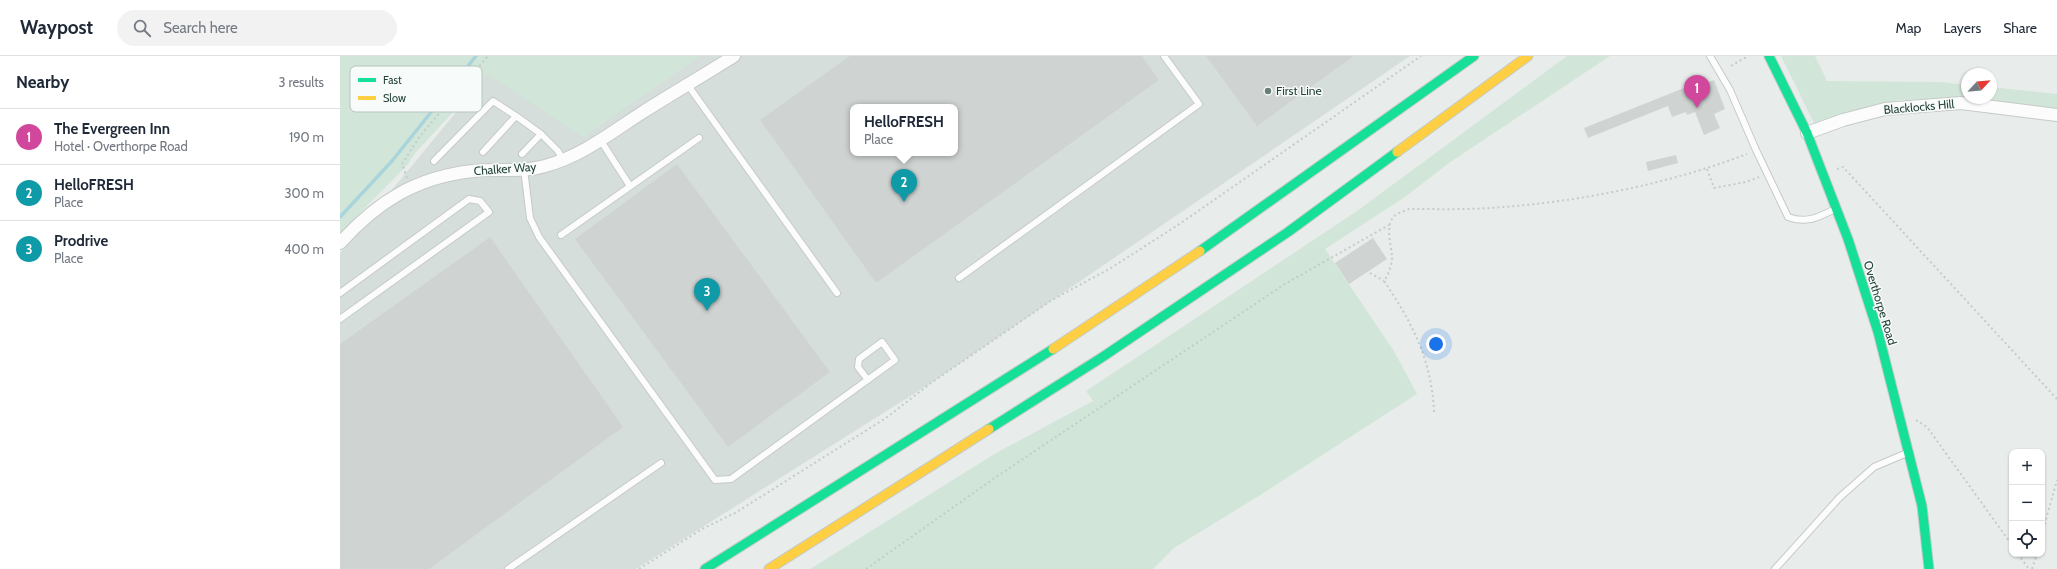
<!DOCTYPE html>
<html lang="en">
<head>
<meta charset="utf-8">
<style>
  body { margin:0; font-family:Cabin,sans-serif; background:#f2f2f3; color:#1f2937 }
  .controls { position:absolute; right:12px; bottom:12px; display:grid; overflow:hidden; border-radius:8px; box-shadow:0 1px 3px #0004 }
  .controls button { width:36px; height:36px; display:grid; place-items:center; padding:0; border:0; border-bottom:1px solid #e0e1e3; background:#fff; color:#1f2937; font:20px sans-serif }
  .compass { position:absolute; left:1621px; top:12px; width:36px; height:36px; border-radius:50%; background:#fff; box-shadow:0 1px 3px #0004; rotate:64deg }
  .you { position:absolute; left:1096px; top:288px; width:14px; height:14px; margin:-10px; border:3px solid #fff; border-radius:50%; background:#1a73e8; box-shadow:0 0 0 6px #1a73e833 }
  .badge { display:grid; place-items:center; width:26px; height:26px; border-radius:50%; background:#ea580c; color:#fff; font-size:13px; font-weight:700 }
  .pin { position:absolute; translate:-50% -33px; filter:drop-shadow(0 1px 2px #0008) }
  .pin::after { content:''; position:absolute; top:21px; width:14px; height:12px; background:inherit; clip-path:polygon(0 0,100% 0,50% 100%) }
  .popup { position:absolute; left:510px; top:48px; width:108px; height:52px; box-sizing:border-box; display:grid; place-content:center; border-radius:8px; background:#fff; filter:drop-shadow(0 1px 3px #0005); font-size:13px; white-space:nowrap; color:#747a83 }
  .popup b { font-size:15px; color:#1f2937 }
  .popup::after { content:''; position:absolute; left:50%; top:100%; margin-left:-8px; border:8px solid transparent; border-top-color:#fff }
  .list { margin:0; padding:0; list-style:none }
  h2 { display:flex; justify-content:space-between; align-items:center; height:52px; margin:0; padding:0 16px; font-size:17px }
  h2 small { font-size:13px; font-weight:400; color:#747a83 }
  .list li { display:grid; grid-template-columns:26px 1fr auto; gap:12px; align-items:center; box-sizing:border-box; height:56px; padding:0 16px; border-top:1px solid #e0e1e3 }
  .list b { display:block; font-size:15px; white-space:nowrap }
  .list p { margin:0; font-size:13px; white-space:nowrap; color:#747a83 }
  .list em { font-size:13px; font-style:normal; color:#747a83 }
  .icon { flex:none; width:22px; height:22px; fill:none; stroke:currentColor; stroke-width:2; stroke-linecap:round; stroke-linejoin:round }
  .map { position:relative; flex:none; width:1717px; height:513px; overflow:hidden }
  header { display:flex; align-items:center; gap:24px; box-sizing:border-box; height:56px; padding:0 20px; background:#fff; border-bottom:1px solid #e0e1e3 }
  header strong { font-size:19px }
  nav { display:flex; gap:22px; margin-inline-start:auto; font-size:14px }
  .search { width:280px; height:36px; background:#f2f2f3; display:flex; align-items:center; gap:10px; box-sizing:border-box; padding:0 14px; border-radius:22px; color:#747a83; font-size:15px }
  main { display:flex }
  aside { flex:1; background:#fff }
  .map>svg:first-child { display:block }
  .built { fill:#d6dedb; fill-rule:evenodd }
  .green { fill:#d1e6d8 }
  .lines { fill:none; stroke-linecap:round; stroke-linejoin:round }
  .stream { stroke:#a9d4db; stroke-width:3.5 }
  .building { fill:#cfd4d2; fill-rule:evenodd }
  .lane-casing { stroke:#c5cac8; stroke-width:8 }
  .street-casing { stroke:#c5cac8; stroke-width:14 }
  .fast-casing { stroke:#c3cbc8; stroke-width:11 }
  .slow-casing { stroke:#c3cbc8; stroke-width:11 }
  .path { stroke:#c3ccca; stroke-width:2; stroke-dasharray:2 3; stroke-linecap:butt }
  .lane { stroke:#fcfcfc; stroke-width:6 }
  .street { stroke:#fcfcfc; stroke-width:12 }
  .fast { stroke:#16e098; stroke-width:9 }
  .slow { stroke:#ffcf43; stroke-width:9 }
  .poi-dot { fill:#697e78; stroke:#f7fbf9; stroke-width:1.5 }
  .labels { text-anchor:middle; stroke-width:3; stroke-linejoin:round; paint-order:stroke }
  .poi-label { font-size:12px; fill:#24423a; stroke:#f7fbf9; text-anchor:start }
  .street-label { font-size:12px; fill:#24423a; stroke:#f7fbf9 }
  .key { fill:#f7fbf9; stroke:#b8c4c0; stroke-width:1 }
  .key-label { font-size:11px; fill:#24423a }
</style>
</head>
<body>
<header>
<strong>Waypost</strong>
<div class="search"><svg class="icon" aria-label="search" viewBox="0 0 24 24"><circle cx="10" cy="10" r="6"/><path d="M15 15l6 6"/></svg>Search here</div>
<nav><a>Map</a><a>Layers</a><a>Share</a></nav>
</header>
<main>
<aside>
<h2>Nearby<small>3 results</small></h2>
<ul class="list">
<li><span class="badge" style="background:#d1479c">1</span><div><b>The Evergreen Inn</b><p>Hotel · Overthorpe Road</p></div><em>190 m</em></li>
<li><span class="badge" style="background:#0f9aa8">2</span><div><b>HelloFRESH</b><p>Place</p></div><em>300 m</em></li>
<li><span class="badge" style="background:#0f9aa8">3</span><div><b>Prodrive</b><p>Place</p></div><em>400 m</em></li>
</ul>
</aside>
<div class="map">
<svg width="1717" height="513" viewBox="0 0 1717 513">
  <rect width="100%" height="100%" fill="#e8edeb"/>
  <path class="built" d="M0,0h1070l-479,327 -295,186h-296v-316l140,-170 -65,70 -7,11 -68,69zM513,51h102v46h-102z"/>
  <path class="green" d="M0,0h360l-117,81 -96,-63 -72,79 -7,11 -68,69z
    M1227,0h43l-161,107 -44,34 -80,52 69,102 23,43 -155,100 -88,54 -21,21h-343l186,-116 97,-52 -7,-10 271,-180z
    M1441,0h34l12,25 114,1 26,3v13h24v-11l66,7v14l-97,-9 -62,1 -84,23z"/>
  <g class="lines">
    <path class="stream" d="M0,161l52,-56 84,-105"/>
  </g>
  <path class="building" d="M510,0h292l17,24 -283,203 -116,-163zM513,51h102v46h-102z
    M866,0h148l-97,70z
    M1374,24l11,29 -11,5 6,14 -16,7 -9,-23 -8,3 -1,-3 -14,5 -4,-11 -80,32 -4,-10 115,-46 1,3z
    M1336,99l2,8 -30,8 -2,-9z
    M337,108l153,208 -102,75 -153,-208z
    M150,181l133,190 -194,142h-89v-225z
    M1033,182l14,21 -38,25 -14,-21z"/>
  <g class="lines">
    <g class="lane-casing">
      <path id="lane" d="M1370,0l20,34 26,60 32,67c18,7 31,0 47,-8
        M347,28l150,209
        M261,85l29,45
        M143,96l33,-36 25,18
        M182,98l19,-20 17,17 5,9
        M94,105l59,-60 23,15
        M184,113l6,49 9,19 176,243 16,-1 164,-119 -13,-18 -23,17 -1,8 10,13
        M221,179l138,-97
        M619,222l240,-174 -35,-48
        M0,237l129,-94 11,2 9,11 -149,107
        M168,513l153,-106
        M1435,513l65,-72 34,-30 33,-14"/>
    </g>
    <g class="street-casing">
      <path id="street" d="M1467,77l36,-13 42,-11 37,-3 39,-3 96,12
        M0,187c37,-41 76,-66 133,-72 23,-3 49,2 72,-5 37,-10 67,-34 98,-54 30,-19 61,-37 91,-56"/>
    </g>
    <g class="fast-casing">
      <path id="fast" d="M1429,0l38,77 41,106 30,93 44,174 7,63
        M860,195l274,-195
        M649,373l112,-71 187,-126 109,-80
        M365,513l348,-220"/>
    </g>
    <g class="slow-casing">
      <path id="slow" d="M1057,96l131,-96
        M713,293l147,-98
        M429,513l220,-140"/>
    </g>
    <path class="path" d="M1391,10l17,-10
      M1367,113l7,19 32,-6 13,-5
      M1497,113l6,-2 214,232
      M67,122l-5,-14 18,-28 68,-80
      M1030,217l14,8
      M1094,356c-2,-51 -22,-90 -50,-131 4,-6 8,-16 8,-23 0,-13 -9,-35 5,-44 4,-2 8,-3 12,-5 31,0 63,1 94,-2 81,-6 168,-24 244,-53
      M1576,364l11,7 85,118
      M1702,478l15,-54
      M1678,498l11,15
      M299,513l63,-40 33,-16 151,-95 45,-35 121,-83 59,-32 70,-45 240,-167
      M526,513l130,-92 289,-193 104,-59
      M1692,513l5,-15"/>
    <use href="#lane" class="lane"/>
    <use href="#street" class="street"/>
    <use href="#fast" class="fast"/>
    <use href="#slow" class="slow"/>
  </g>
  <circle class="poi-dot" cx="928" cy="35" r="4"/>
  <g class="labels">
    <g class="poi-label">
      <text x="936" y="39">First Line</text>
    </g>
    <g class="street-label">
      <text transform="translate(1579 51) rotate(-5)" y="4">Blacklocks Hill</text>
      <text transform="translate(165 113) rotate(-4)" y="4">Chalker Way</text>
      <text transform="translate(1540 247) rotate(73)" y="4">Overthorpe Road</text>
    </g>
  </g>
  <rect x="10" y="10" width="132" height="46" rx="6" class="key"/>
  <rect x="18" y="22" width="18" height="4" fill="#16e098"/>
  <rect x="18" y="40" width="18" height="4" fill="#ffcf43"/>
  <g class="key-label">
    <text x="43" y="28">Fast</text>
    <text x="43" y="46">Slow</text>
  </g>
</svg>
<div class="controls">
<button>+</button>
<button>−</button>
<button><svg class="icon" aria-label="locate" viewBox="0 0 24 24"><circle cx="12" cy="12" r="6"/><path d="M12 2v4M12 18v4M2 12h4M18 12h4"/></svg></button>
</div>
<svg class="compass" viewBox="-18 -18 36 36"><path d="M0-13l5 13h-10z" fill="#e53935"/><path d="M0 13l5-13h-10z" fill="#747a83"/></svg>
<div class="you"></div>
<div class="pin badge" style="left:1357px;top:52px;background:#d1479c">1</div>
<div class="pin badge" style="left:564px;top:146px;background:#0f9aa8">2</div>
<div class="popup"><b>HelloFRESH</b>Place</div>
<div class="pin badge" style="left:367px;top:255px;background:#0f9aa8">3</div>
</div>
</main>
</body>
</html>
